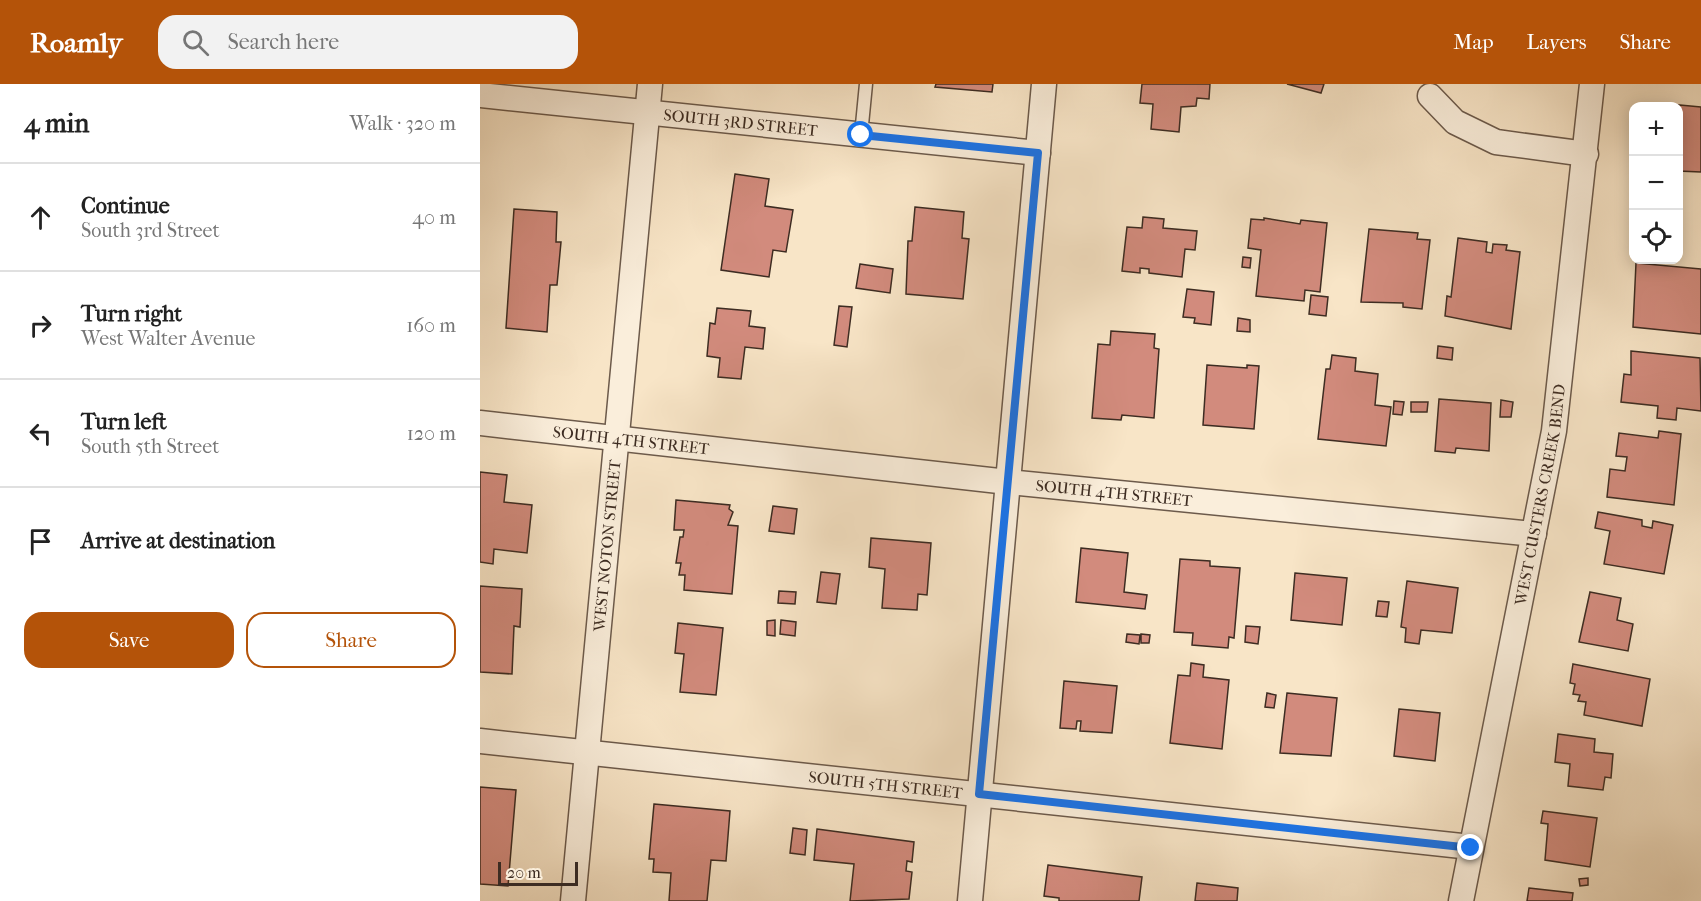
<!DOCTYPE html>
<html lang="en">
<head>
<meta charset="utf-8">
<style>
  body { margin:0; font-family:"IM FELL French Canon",serif; background:#f2f2f2; color:#222 }
  .controls { position:absolute; right:18px; top:18px; display:grid; overflow:hidden; border-radius:12px; box-shadow:0 3px 15px #0003 }
  .controls button { width:54px; height:54px; display:grid; place-items:center; padding:0; border:0; border-bottom:2px solid #e0e0e0; background:#fff; color:#222; font:30px sans-serif }
  .scale { position:absolute; left:18px; bottom:15px; width:80px; box-sizing:border-box; padding-left:6px; border:3px solid #3d2c22; border-top:0; font-size:16px; line-height:21px; white-space:nowrap; color:#3d2c22; -webkit-text-stroke:4px #faeedb; paint-order:stroke }
  .stop { position:absolute; width:18px; height:18px; margin:-14px; border:4px solid #1a73e8; border-radius:50%; background:#fff }
  .stop.end { background:#1a73e8; border-color:#fff; box-shadow:0 2px 6px #0008 }
  .list { margin:0; padding:0; list-style:none }
  h2 { display:flex; justify-content:space-between; align-items:center; height:78px; margin:0; padding:0 24px; font-size:26px }
  h2 small { font-size:20px; font-weight:400; color:#767676 }
  .list li { display:grid; grid-template-columns:39px 1fr auto; gap:18px; align-items:center; box-sizing:border-box; height:108px; padding:0 24px; border-top:2px solid #e0e0e0 }
  .list b { display:block; font-size:22px; white-space:nowrap }
  .list p { margin:0; font-size:20px; white-space:nowrap; color:#767676 }
  .list em { font-size:20px; font-style:normal; color:#767676 }
  .actions { display:flex; gap:12px; padding:18px 24px }
  .actions a { flex:1; padding:14px 0; border:2px solid #b45309; border-radius:18px; text-align:center; font-size:21px; color:#b45309 }
  .actions .main { background:#b45309; color:#fff }
  .icon { flex:none; width:33px; height:33px; fill:none; stroke:currentColor; stroke-width:2; stroke-linecap:round; stroke-linejoin:round }
  .map { position:relative; flex:none; width:1221px; height:817px; overflow:hidden }
  header { display:flex; align-items:center; gap:36px; box-sizing:border-box; height:84px; padding:0 30px; background:#b45309; color:#fff }
  header strong { font-size:28px }
  nav { display:flex; gap:33px; margin-inline-start:auto; font-size:21px }
  .search { width:420px; height:54px; background:#f2f2f2; display:flex; align-items:center; gap:15px; box-sizing:border-box; padding:0 21px; border-radius:18px; color:#767676; font-size:22px }
  main { display:flex }
  aside { flex:1; background:#fff }
  .map>svg:first-child { display:block }
  .building { fill:#d28b7d; stroke:#3d2c22; stroke-width:1.5 }
  .lines { fill:none; stroke-linecap:round; stroke-linejoin:round }
  .service-casing { stroke:#6c5a4b; stroke-width:15 }
  .minor-casing { stroke:#6c5a4b; stroke-width:27 }
  .service { stroke:#faeedb; stroke-width:12 }
  .minor { stroke:#faeedb; stroke-width:24 }
  .route { stroke:#1a73e8; stroke-width:8 }
  .labels { text-anchor:middle; stroke-width:6; stroke-linejoin:round; paint-order:stroke }
  .street-label { font-size:16px; fill:#3d2c22; stroke:#faeedb }
</style>
</head>
<body>
<header>
<strong>Roamly</strong>
<div class="search"><svg class="icon" aria-label="search" viewBox="0 0 24 24"><circle cx="10" cy="10" r="6"/><path d="M15 15l6 6"/></svg>Search here</div>
<nav><a>Map</a><a>Layers</a><a>Share</a></nav>
</header>
<main>
<aside>
<h2>4 min<small>Walk · 320 m</small></h2>
<ul class="list">
<li><svg class="icon" aria-label="ahead" viewBox="0 0 24 24"><path d="M12 20V5M6 11l6-6 6 6"/></svg><div><b>Continue</b><p>South 3rd Street</p></div><em>40 m</em></li>
<li><svg class="icon" aria-label="right" viewBox="0 0 24 24"><path d="M7 20v-9h11M14 6l5 5-5 5"/></svg><div><b>Turn right</b><p>West Walter Avenue</p></div><em>160 m</em></li>
<li><svg class="icon" aria-label="left" viewBox="0 0 24 24"><path d="M17 20v-9H6M10 6l-5 5 5 5"/></svg><div><b>Turn left</b><p>South 5th Street</p></div><em>120 m</em></li>
<li><svg class="icon" aria-label="arrive" viewBox="0 0 24 24"><path d="M6 21V4h12l-3 4 3 4H6"/></svg><div><b>Arrive at destination</b></div></li>
</ul>
<div class="actions"><a class="main">Save</a><a>Share</a></div>
</aside>
<div class="map">
<svg width="1221" height="817" viewBox="0 0 1221 817">
  <rect width="100%" height="100%" fill="#f8e5c7"/>
  <filter id="stains"><feTurbulence type="fractalNoise" baseFrequency=".00333" numOctaves="4"/><feColorMatrix values="0 0 0 0 .2 0 0 0 0 .09 0 0 0 0 .02 0 0 0 .5 -.17"/></filter>
  <radialGradient id="worn" r=".72"><stop offset=".6" stop-color="#630" stop-opacity="0"/><stop offset="1" stop-color="#630" stop-opacity=".3"/></radialGradient>
  <path class="building" d="M456,0h57l-1,8 -57,-5z
    M662,0h68l-1,15 -12,-1 -1,8 -15,1 -2,25 -28,-3 2,-25 -13,-1z
    M807,0h37l-3,9z
    M1179,19l42,4v65l-23,-1v-65h-19z
    M255,90l34,5 -4,27 28,4 -7,42 -13,-2 -4,27 -48,-7z
    M435,123l49,5 -2,26 7,1 -6,60 -57,-5 2,-53h4z
    M34,125l43,3 -1,30h5l-4,43h-7l-3,47 -41,-4z
    M663,133l21,2 -1,9 34,3 -2,19 -10,-1 -3,28 -33,-4v-4l-9,-1v5l-18,-2 5,-44 15,1z
    M784,134l36,6 1,-4 26,3 -7,69 -15,-2 -1,11 -48,-5 5,-46 -13,-2 3,-29 13,1z
    M889,145l49,4 -1,6 13,1 -8,69 -19,-2v-4l-42,-1z
    M978,154l29,4 -1,10 6,1 1,-9 14,1 -1,5 14,2 -9,77 -66,-13 2,-20 4,1z
    M763,173l8,1 -1,10 -8,-1z
    M1156,179l65,6v65l-68,-7z
    M380,180l33,5 -3,24 -34,-5z
    M707,205l27,3 -3,33 -17,-2 1,-5 -12,-1z
    M831,211l17,2 -2,19 -17,-2z
    M359,222l13,1 -5,40 -13,-2z
    M237,224l34,3 -2,15 16,2 -2,21 -18,-2 -4,32 -23,-2 2,-19 -13,-2 3,-33 5,1z
    M758,234l12,2v12l-13,-1z
    M631,247l44,3 -1,14 5,1 -5,69 -32,-3 -1,5 -29,-2 6,-74 12,1z
    M958,262l15,2 -1,12 -15,-2z
    M1151,267l69,7 1,53 -24,-3 -1,12 -19,-2 1,-12 -37,-4 3,-28 7,1z
    M852,271l24,3 -1,13 23,3 -3,31 16,2 -5,39 -68,-7 8,-70h4z
    M727,281l40,3v-3l12,1 -5,63 -51,-4z
    M959,315l52,4 -2,48 -33,-3 -1,5 -20,-2z
    M1021,316l12,2 -2,15h-11z
    M914,317l10,1 -2,13 -9,-1z
    M931,318h17l-1,10h-16z
    M1179,347l22,3 -7,71 -67,-8 3,-28 15,2 2,-14 -11,-1 3,-23 39,5z
    M0,388l27,3 -3,27 28,3 -5,48 -33,-4 -1,15 -13,-2z
    M196,416l54,5 -1,4 4,3 -5,13 10,1 -6,68 -48,-4 1,-15h-6l2,-12h-5l4,-26h3l1,-7h-10z
    M293,422l24,3 -3,25 -25,-3z
    M1118,428l44,8v6l10,2 1,-7 20,4 -9,49 -60,-10 6,-33 -15,-3z
    M391,454l60,5 -4,52 -9,-1 -1,16 -35,-2 3,-39 -16,-2z
    M601,464l47,5 -4,39 23,3 -2,14 -69,-7z
    M700,475l30,2v5l30,2 -6,70 -5,-1 -1,11 -36,-3 1,-12 -19,-1z
    M341,488l19,2 -4,30 -19,-2z
    M815,489l52,5 -5,47 -51,-5z
    M927,497l51,7 -6,45 -31,-3 -2,14 -14,-2 1,-14 -5,-1z
    M0,502l42,3 -2,38 -6,-1 -2,48 -32,-2z
    M299,507l17,1 -1,12 -17,-1z
    M1110,508l31,6 -4,22 16,4 -5,27 -49,-9z
    M898,517l11,1 -2,15 -11,-1z
    M295,536v16l-8,-1v-14z
    M301,536l15,2 -1,14 -15,-2z
    M198,539l45,5 -7,67 -36,-3 4,-38 -9,-1z
    M766,542l14,1 -2,17 -13,-2z
    M647,550l13,1 -1,9 -13,-2z
    M661,550l9,1 -1,8h-8z
    M711,579l13,2 -1,12 26,3 -7,69 -52,-6 8,-68 12,1z
    M1093,580l77,15 -8,47 -58,-11 2,-13 -8,-1 2,-6 -7,-1 2,-10 -5,-1z
    M584,597l53,5 -5,47 -32,-2 1,-10h-4l-1,8 -16,-1z
    M787,609l9,2 -2,13 -9,-1z
    M807,609l50,5 -6,58 -51,-3z
    M919,625l41,4 -5,48 -41,-5z
    M1078,650l37,5 -1,13 19,2 -2,24 -6,-1 -2,13 -35,-4 2,-22 -15,-2z
    M0,703l36,3 -8,96 -28,-2z
    M174,720l76,7 -4,50 -15,-1 -4,41h-38l2,-28 -18,-1 1,-13h-5z
    M1063,727l54,7 -7,49 -45,-7 3,-36 -7,-1z
    M313,744l14,2 -2,25 -15,-2z
    M337,745l97,13 -2,20 -5,-1 -1,10 6,1 -3,27 -59,2 4,-37 -40,-4z
    M568,781l94,12 -3,24h-80v-3l-15,-2z
    M1108,794v7l-8,1 -1,-7z
    M717,799l41,5 -1,13h-42z
    M1049,804l44,5 -1,8h-45z"/>
  <g class="lines">
    <g class="service-casing">
      <path id="service" d="M381,51l5,-51"/>
    </g>
    <g class="minor-casing">
      <g id="minor">
        <path id="s1" d="M0,11l558,58"/>
        <path d="M950,12l25,26 41,20 90,12"/>
        <path id="s2" d="M0,339l528,59 526,52"/>
        <path id="s3" d="M0,657l991,106"/>
        <path id="s4" d="M93,817l77,-817"/>
        <path d="M490,817l74,-817"/>
        <path id="s5" d="M981,817l93,-470 38,-347"/>
      </g>
    </g>
    <use href="#service" class="service"/>
    <use href="#minor" class="minor"/>
  </g>
  <g class="lines">
    <path class="route" d="M381,51l177,18 -59,641 492,54"/>
  </g>
  <g class="labels">
    <g class="street-label">
      <text dy="6" stroke="none"><textPath href="#s1" startOffset="262">SOUTH 3RD STREET</textPath></text>
      <text dy="6" stroke="none"><textPath href="#s2" startOffset="152">SOUTH 4TH STREET</textPath></text>
      <text dy="6" stroke="none"><textPath href="#s2" startOffset="638">SOUTH 4TH STREET</textPath></text>
      <text dy="6" stroke="none"><textPath href="#s5" startOffset="414">WEST CUSTERS CREEK BEND</textPath></text>
      <text dy="6" stroke="none"><textPath href="#s4" startOffset="357">WEST NOTON STREET</textPath></text>
      <text dy="6" stroke="none"><textPath href="#s3" startOffset="408">SOUTH 5TH STREET</textPath></text>
    </g>
  </g>
  <rect width="100%" height="100%" filter="url(#stains)"/>
  <rect width="100%" height="100%" fill="url(#worn)"/>
</svg>
<div class="controls">
<button>+</button>
<button>−</button>
<button><svg class="icon" aria-label="locate" viewBox="0 0 24 24"><circle cx="12" cy="12" r="6"/><path d="M12 2v4M12 18v4M2 12h4M18 12h4"/></svg></button>
</div>
<div class="scale">20 m</div>
<div class="stop" style="left:381px;top:51px"></div>
<div class="stop end" style="left:991px;top:764px"></div>
</div>
</main>
</body>
</html>
